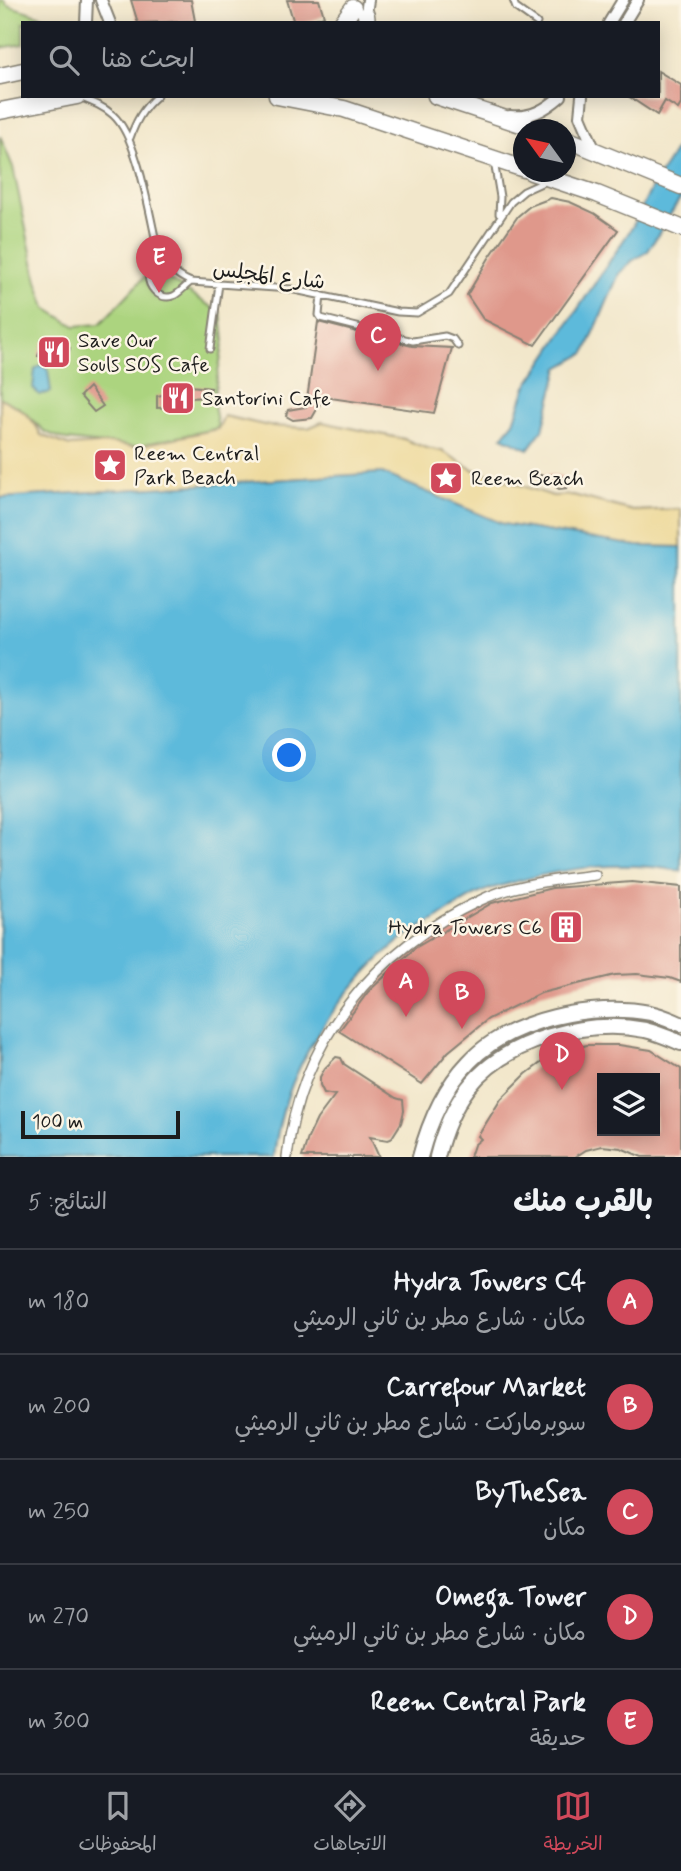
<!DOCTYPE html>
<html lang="ar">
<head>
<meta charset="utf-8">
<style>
  body { margin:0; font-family:Mynerve,"Playpen Sans Arabic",sans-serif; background:#242831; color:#f1f3f6; direction:rtl }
  .controls { position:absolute; right:21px; bottom:21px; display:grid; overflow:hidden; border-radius:0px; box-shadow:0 4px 18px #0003 }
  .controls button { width:63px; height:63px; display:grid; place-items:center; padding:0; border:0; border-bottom:2px solid #363941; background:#171b24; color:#f1f3f6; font:35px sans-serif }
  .compass { position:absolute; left:513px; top:119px; width:63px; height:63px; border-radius:50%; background:#171b24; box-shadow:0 4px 18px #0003; rotate:303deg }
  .scale { position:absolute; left:21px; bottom:18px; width:159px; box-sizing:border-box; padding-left:7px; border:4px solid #1c1c1c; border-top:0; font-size:19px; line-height:24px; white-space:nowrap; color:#1c1c1c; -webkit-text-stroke:5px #fcf5e5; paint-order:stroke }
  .you { position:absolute; left:290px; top:756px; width:24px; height:24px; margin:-18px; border:5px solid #fff; border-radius:50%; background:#1a73e8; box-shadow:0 0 0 10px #1a73e833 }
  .badge { display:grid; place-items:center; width:46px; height:46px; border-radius:50%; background:#d1495b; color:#fff; font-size:23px; font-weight:700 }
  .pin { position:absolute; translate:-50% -58px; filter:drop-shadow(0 2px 4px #0008) }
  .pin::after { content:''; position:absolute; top:37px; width:24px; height:21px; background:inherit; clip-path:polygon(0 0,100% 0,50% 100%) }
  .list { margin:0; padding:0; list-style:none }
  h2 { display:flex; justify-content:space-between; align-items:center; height:91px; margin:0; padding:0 28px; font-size:30px }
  h2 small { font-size:23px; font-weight:400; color:#9ea1a6 }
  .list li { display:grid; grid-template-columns:46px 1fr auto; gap:21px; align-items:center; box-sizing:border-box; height:105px; padding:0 28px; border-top:2px solid #363941 }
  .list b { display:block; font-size:26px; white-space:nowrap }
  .list p { margin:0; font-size:23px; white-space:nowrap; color:#9ea1a6 }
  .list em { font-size:23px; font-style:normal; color:#9ea1a6 }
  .icon { flex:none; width:38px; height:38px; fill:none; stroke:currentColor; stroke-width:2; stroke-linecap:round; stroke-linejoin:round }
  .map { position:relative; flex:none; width:681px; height:1157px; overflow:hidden; direction:ltr }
  .search { position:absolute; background:#171b24; box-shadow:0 4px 18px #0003; left:21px; right:21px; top:21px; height:77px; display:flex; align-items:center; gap:18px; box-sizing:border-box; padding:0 24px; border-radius:0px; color:#9ea1a6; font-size:26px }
  .sheet { height:616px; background:#171b24 }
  nav { display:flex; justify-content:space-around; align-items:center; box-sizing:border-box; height:98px; border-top:2px solid #363941; background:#171b24; font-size:19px; color:#9ea1a6 }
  nav a { display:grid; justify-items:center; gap:4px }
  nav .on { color:#d1495b }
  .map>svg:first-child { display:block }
  .green { fill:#acd47f; stroke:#64784e; stroke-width:2 }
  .sand { fill:#eeda9e; stroke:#857b5d; stroke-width:2 }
  .water { fill:#5dbadb; stroke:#3c6b7c; stroke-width:2 }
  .building { fill:#df988b; fill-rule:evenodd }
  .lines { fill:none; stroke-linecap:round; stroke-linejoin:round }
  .service-casing { stroke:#878274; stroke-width:9 }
  .pedestrian-casing { stroke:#878274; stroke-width:12 }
  .minor-casing { stroke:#878274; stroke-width:14 }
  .tertiary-casing { stroke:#878274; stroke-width:18 }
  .secondary-casing { stroke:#878274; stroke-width:19 }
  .service { stroke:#fff; stroke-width:5 }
  .pedestrian { stroke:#fff; stroke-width:9 }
  .minor { stroke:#fff; stroke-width:10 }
  .tertiary { stroke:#fff; stroke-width:14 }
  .secondary { stroke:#fff; stroke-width:16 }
  .labels { text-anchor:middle; stroke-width:5; stroke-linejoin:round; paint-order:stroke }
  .street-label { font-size:21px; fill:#1c1c1c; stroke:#fcf5e5 }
  .poi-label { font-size:21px; fill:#1c1c1c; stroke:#fcf5e5; text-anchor:start }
</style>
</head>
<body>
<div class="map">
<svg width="681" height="1157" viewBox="0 0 681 1157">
  <rect width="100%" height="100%" fill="#fcf5e5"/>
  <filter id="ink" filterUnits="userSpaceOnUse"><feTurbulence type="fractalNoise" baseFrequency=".0143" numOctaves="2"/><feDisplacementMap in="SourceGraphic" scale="14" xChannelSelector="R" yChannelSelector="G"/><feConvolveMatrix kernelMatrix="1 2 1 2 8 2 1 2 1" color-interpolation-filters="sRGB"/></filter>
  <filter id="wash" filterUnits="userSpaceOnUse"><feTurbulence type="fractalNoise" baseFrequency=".00686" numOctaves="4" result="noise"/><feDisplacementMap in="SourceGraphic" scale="28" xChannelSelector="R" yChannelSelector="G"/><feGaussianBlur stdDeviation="1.57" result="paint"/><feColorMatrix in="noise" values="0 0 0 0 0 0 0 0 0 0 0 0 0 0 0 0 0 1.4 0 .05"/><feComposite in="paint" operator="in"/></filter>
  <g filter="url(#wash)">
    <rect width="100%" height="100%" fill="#f2e7cb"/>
    <path class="green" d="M0,0h4l3,5 47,15v3h-31v21l-23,4z
      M0,136l13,31 24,114 9,27 29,18 25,-2 52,-55 69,44 3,27 -11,60 5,28 -85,19 -67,-7 -21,-8 -25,-24 -20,-10z"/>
    <path class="sand" d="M0,398c19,9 32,17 41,37l29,11 42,-3 21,4 85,-18 6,-13 45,10 39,2 14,-6 82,17 22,9 16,3 30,18 81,27 20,-1 60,16 48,-2v38l-44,-1 -134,-22 -121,-51 -382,25z"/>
    <path class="water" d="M681,141v56l-33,54 -16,10 -13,13 -34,79 -26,15 -16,61 -15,20 -26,-12 12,-15 12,-35 107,-161 19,-39z
      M42,365l6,5 3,22 -12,3 -6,-7 2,-19z
      M382,473l121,51 134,22 44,1v324c-57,-10 -108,-5 -163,10 -12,4 -25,6 -36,11 -16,7 -31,18 -46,27 -12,7 -26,13 -37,22 -64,55 -116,130 -125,216h-274v-659z"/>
    <g id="blocks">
      <path class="building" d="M131,0h60l4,21 -57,2z
        M287,0h32l5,16 -21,7h-9z
        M658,71l23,14v19l-3,5 -13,-8 -8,14 -29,-19h30z
        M551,198l19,4 24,11 24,17 -83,115 -52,-26 -16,-24 22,-37 29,-42 12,-10z
        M318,322l94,24 40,2 -18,65 -110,-16 -12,21 -19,2 -7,-4 2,-6 18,-3z
        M43,342l27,6 -4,16 -28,-8z
        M189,386l22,2 -3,9 -19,1 1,8 -33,2v-12l29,-6z
        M89,387l14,19 -9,6 -14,-16z
        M540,475h15l16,4 -4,9 -8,1 -6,-4 -11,-2z
        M632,882l49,5v95l-11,-4 -33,-4 -22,1 -74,18 -53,26 -40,33 -26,32 -83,-53 29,-39 47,-44 77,-45 60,-15z
        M587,1045h32l32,5 30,19v88h-39l-21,-9 -19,-2 -16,4 -11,7h-105l4,-12 7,-6 -3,-3 23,-37 25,-25 27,-20zM602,1078h53v53h-53z
        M336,1057l5,1 3,6 52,34 7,2 1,11 -3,12 -10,16 -3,1 -18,-3 9,20h-77l6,-19 9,-19 18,-24 -11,-2 -4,-8v-8l5,-9z"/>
    </g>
  </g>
  <g filter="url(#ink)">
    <use href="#blocks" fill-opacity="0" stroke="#878274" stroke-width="2"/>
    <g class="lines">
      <g class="service-casing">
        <path id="service" d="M513,0l3,8 21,15
          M79,97c13,5 24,9 34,18 25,22 37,102 45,136 9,14 16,24 33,31l99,7 108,23 19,1 32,-19 62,-92 13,-11 22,-10
          M130,138c6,-17 13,-30 27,-42
          M494,161l6,36 -1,17
          M158,251c-3,7 -7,14 -9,21 -3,13 9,29 24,24 6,-2 12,-10 18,-14
          M321,295l-2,20 2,3 92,23 32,-5 8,3 5,7
          M210,349l9,-65"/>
      </g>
      <g class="pedestrian-casing">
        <path id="pedestrian" d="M287,1157c13,-117 89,-208 194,-257 35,-17 76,-20 114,-25"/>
      </g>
      <g class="minor-casing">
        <path id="minor" d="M101,0l9,23
          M365,20l3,-20
          M86,23l1,-23
          M609,23l14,-23
          M624,23l14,-23
          M582,96l-2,20 15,35
          M510,116c21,2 35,-6 51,-20"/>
      </g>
      <g class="tertiary-casing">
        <path id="tertiary" d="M420,1157c9,-34 24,-69 49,-95 40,-43 125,-60 181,-49 11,2 21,7 31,11
          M437,1157c6,-24 16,-49 31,-69 38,-49 118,-69 177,-58 13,3 24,8 36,13"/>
      </g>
      <g class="secondary-casing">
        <path id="secondary" d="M366,15l1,8
          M342,23l11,-15
          M0,76l23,-5
          M277,96l67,13 180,60
          M436,96l103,34
          M0,111l77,-15
          M566,139l115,47
          M531,172l66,22 84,34"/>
      </g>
      <use href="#service" class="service"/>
      <use href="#pedestrian" class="pedestrian"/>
      <use href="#minor" class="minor"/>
      <use href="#tertiary" class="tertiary"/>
      <use href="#secondary" class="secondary"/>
    </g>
  </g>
  <defs>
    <g id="restaurant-square" transform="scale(1.75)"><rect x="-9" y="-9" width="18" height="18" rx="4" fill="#d1495b" stroke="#fcf5e5"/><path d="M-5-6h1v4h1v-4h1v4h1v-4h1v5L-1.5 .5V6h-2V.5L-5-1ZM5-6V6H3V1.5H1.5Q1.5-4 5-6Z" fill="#fff"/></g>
    <g id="sight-square" transform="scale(1.75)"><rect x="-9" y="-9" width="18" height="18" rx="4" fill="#d1495b" stroke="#fcf5e5"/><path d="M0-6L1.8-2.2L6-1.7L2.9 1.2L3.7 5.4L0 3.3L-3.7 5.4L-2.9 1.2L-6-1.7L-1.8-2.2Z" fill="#fff"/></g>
    <g id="building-square" transform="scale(1.75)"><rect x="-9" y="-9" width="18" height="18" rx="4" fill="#d1495b" stroke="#fcf5e5"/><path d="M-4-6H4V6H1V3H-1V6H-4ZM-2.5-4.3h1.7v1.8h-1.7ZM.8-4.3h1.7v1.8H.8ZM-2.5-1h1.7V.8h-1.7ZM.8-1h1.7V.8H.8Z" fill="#fff"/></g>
  </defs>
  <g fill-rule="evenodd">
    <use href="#restaurant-square" x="54" y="352"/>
    <use href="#restaurant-square" x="178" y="398"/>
    <use href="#sight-square" x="110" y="465"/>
    <use href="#sight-square" x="446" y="478"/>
    <use href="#building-square" x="566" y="927"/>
  </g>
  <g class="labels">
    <g class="street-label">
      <text transform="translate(269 275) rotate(7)" y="7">شارع المَجلِس</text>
    </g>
    <g class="poi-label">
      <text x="78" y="347">Save Our<tspan x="78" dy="24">Souls SOS Cafe</tspan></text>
      <text x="202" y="405">Santorini Cafe</text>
      <text x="134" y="460">Reem Central<tspan x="134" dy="24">Park Beach</tspan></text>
      <text x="471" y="485">Reem Beach</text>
      <text x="542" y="934" text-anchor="end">Hydra Towers C6</text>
    </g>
  </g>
</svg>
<div class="controls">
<button><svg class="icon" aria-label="layers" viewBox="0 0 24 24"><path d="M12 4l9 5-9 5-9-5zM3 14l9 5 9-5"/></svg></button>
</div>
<svg class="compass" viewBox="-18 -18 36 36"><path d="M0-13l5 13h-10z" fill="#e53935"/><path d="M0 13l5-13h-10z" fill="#9ea1a6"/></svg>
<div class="scale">100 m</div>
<div class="you"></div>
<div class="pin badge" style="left:406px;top:1017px">A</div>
<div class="pin badge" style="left:462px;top:1029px">B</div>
<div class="pin badge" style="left:378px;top:371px">C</div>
<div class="pin badge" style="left:562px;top:1090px">D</div>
<div class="pin badge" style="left:159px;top:293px">E</div>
<div class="search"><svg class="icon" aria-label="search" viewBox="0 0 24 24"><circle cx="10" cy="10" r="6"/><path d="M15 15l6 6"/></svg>ابحث هنا</div>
</div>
<section class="sheet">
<h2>بالقرب منك<small>النتائج: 5</small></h2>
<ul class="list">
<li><span class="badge">A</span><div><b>Hydra Towers C4</b><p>مكان · شارع مطر بن ثاني الرميثي</p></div><em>180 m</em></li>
<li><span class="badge">B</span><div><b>Carrefour Market</b><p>سوبرماركت · شارع مطر بن ثاني الرميثي</p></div><em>200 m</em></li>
<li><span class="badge">C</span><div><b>ByTheSea</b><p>مكان</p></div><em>250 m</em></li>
<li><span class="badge">D</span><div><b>Omega Tower</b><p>مكان · شارع مطر بن ثاني الرميثي</p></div><em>270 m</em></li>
<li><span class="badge">E</span><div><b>Reem Central Park</b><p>حديقة</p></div><em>300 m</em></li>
</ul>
</section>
<nav>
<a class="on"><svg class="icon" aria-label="map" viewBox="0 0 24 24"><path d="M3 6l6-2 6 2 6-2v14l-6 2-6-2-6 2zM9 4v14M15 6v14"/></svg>الخريطة</a>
<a><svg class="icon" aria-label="directions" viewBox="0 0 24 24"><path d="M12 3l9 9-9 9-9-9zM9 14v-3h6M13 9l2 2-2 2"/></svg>الاتجاهات</a>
<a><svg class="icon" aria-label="saved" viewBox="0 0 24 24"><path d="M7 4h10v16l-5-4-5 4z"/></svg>المحفوظات</a>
</nav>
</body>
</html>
